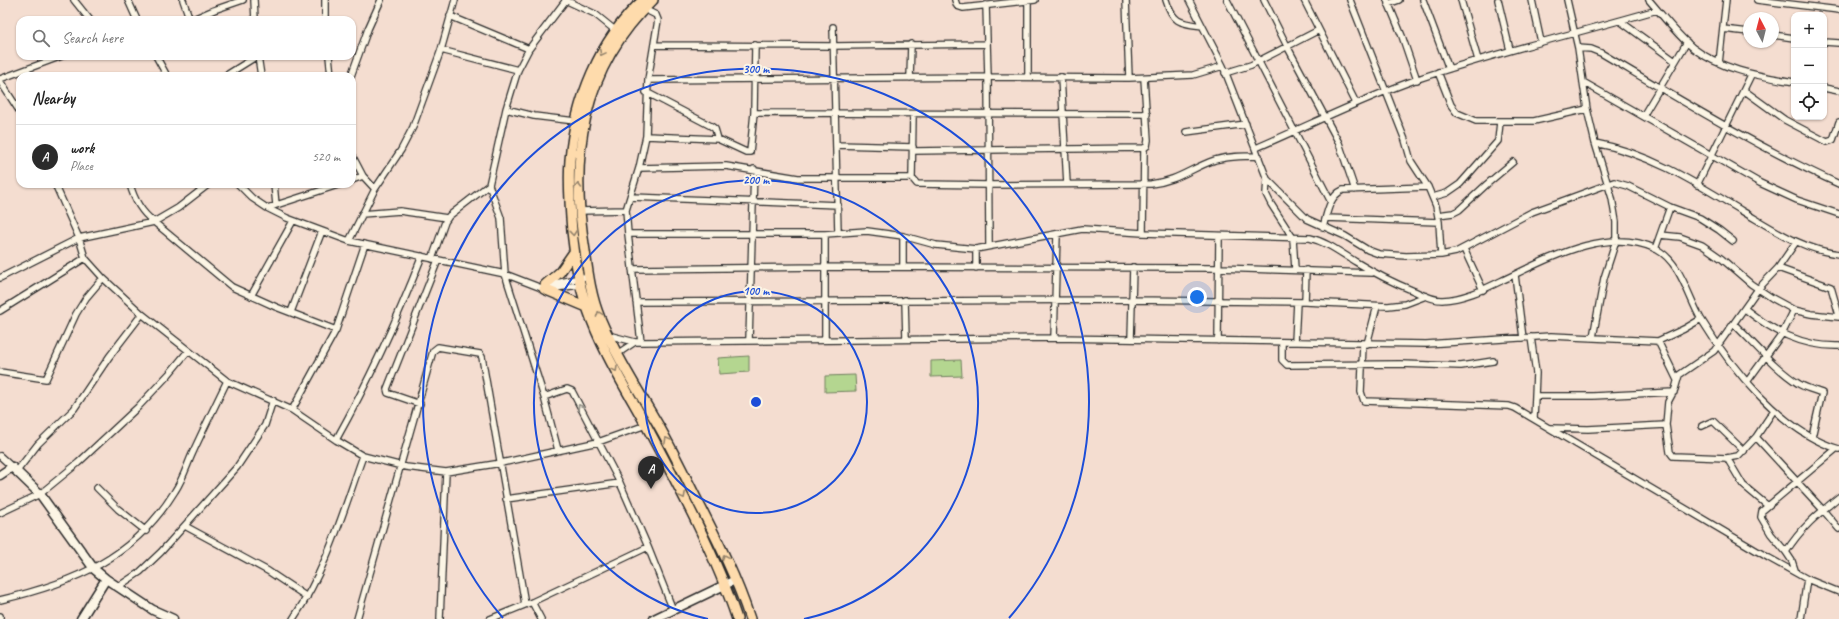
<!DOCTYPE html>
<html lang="en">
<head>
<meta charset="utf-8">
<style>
  body { margin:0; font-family:Caveat,sans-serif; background:#f6f6f6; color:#222 }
  .controls { position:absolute; right:12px; top:12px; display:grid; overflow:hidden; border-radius:8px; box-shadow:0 1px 3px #0004 }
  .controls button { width:36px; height:36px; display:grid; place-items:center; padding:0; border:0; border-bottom:1px solid #e0e0e0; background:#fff; color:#222; font:20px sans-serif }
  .compass { position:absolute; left:1743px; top:12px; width:36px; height:36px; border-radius:50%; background:#fff; box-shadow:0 1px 3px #0004; rotate:353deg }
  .you { position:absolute; left:1197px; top:297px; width:14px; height:14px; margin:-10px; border:3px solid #fff; border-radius:50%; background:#1a73e8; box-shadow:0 0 0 6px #1a73e833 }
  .badge { display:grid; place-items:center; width:26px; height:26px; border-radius:50%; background:#2b2b2b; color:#fff; font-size:13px; font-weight:700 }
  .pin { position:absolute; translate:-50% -33px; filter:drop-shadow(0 1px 2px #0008) }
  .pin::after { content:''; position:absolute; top:21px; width:14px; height:12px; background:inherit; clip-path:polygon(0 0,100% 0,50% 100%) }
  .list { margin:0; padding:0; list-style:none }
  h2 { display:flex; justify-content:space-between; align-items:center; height:52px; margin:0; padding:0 16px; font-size:17px }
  h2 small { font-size:13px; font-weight:400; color:#767676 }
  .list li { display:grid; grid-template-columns:26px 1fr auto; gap:12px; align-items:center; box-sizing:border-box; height:64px; padding:0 16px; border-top:1px solid #e0e0e0 }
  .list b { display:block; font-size:15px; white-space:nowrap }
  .list p { margin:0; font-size:13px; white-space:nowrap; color:#767676 }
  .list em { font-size:13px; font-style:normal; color:#767676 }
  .icon { flex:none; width:22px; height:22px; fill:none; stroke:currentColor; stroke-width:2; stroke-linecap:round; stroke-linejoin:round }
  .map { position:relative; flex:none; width:1839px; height:619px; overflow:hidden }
  .search { position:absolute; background:#fff; box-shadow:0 1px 3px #0004; left:16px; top:16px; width:340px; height:44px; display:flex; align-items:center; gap:10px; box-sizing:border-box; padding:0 14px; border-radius:12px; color:#767676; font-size:15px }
  .panel { position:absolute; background:#fff; box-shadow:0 1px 3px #0004; left:16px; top:72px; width:340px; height:116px; border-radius:12px }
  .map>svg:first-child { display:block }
  .green { fill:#b4d690; stroke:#70805e }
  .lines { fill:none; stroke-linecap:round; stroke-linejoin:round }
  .street-casing { stroke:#2b2b2b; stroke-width:8 }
  .secondary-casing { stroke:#2b2b2b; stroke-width:11 }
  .primary-casing { stroke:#2b2b2b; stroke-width:12 }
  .street { stroke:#fcf5e5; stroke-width:5.5 }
  .secondary { stroke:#fcf5e5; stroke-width:8 }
  .primary { stroke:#fedbac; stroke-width:9 }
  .oneway { stroke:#94836c }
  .oneway2 { stroke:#949088 }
  .ring { fill:none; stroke:#1d4ed8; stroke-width:2 }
  .centre { fill:#1d4ed8; stroke:#fcf5e5; stroke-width:2 }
  .ring-label { font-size:12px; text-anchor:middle; font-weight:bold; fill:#1d4ed8; stroke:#fcf5e5; stroke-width:4; stroke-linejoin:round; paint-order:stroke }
</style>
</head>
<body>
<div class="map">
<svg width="1839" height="619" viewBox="0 0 1839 619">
  <rect width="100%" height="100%" fill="#f4ddd0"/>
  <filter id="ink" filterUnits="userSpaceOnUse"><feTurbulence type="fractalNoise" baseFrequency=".025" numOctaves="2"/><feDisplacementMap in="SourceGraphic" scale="8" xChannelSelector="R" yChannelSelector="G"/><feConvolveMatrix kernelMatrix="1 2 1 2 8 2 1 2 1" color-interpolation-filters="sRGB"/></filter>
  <g filter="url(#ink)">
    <path class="green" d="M749,356v16l-30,2 -1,-16z
      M961,360l1,16 -31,1v-16z
      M855,375l1,16 -31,1v-16z"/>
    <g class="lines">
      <g class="street-casing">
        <path id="street" d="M74,0l16,20
          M128,0l9,20
          M183,0l7,20
          M254,0l1,20
          M325,0v20
          M565,0l30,14 21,17
          M955,0l2,6 6,2 72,-8
          M1028,0v76
          M1126,0l3,78
          M1166,0c7,23 14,23 36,26
          M1189,0l34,66 44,113 40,40 38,17 23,14 11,4 27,2 35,-1 15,-3 76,-40 82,-30 14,4 42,21 30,11 19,12 14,11
          M1227,0l104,202
          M1264,0l23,46 52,97 16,47
          M1304,0l52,103
          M1350,0l55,140 6,21 17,26 8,19 3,16 2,33
          M1387,0l15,36 15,44
          M1423,0l26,69
          M1461,0l17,60
          M1498,0l12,50
          M1532,0l9,42
          M1567,0l11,48 9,61 8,34 17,55 4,24v19l-12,37 -11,59
          M1649,0c14,16 27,34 44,48 28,22 67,28 101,34
          M1757,0l82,10
          M1388,4l11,-4
          M986,5l2,72 1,169
          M644,9l12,6 2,5 -10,60 340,-3 141,1 64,-3 30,-9
          M450,16l79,33
          M191,20l23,-10 29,-10
          M1620,21l55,40
          M833,27l5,206
          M1723,29l26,3
          M1773,35l21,3
          M1824,42l15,1
          M654,45l179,1 154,-2
          M1578,48l13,1 10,4c78,46 156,94 238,131
          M441,50l77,20
          M156,56l11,20
          M258,56l3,20
          M329,56l2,20
          M1719,63l7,-63
          M1438,72l13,33 6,8 19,8h58l53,-12
          M1225,73l26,-8 68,-35
          M225,76l32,-20
          M351,76l17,-47 13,-29
          M1061,77l6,107
          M910,78l1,-34
          M0,79l62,-23
          M0,81l20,31
          M1583,82l177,101 37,17 42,14
          M1824,88l15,3
          M1745,91l40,29 42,22 6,-2 6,-18
          M646,92l65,34 4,3 3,10
          M506,109l28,7 41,5
          M754,113l393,1
          M913,114l-1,64 5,6 72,1 162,-1c27,-3 40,-16 64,-24 14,-4 29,-4 44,-4
          M1643,116l44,-74
          M1186,132l60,-8
          M646,136l72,3 28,13h4l4,-39 1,-68
          M1595,143c54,10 101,40 147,68 31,18 61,39 97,43
          M836,145l77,2
          M1144,148l3,-2 1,-6 -4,-62
          M1256,148c54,-23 107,-50 162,-69 79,-27 160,-46 239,-69
          M913,151l231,-3 -1,85
          M352,155l11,21 12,13
          M639,168l7,-32 2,-56
          M1267,179l-1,15 5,10 22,34 2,31
          M352,180l11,-4
          M55,184l24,54 6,20 18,20 39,36 85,67 65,29 44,30 27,16 43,11 40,5 55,-9 97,-21 48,-17
          M130,184c4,16 11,28 24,38l24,-14 31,-24
          M238,184l14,14 15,10 20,10 62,23 156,33 39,15 38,-4
          M274,184l2,21
          M1697,185l54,-110
          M56,187l7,-3
          M631,197l207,8
          M1433,197l14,-4 13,-9 38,-43 2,-19
          M267,208l74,-24
          M626,210l13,-42 87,-2 72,12h114
          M579,211l47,-1 2,24 13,108
          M362,214l38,-3 47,7
          M1438,215l15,-2 6,-3 28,-26 26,-22
          M1326,218l113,4
          M1323,227c4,-13 6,-31 20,-37l85,-3
          M628,234h197l42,-3 36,5 33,9 40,4 106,-20 61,4 167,5c17,4 31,15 46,24 18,11 38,21 58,29 9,4 18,9 28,9 21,-1 41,-10 59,-19 45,-21 105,-56 155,-32 25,13 32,48 45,70 29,48 83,115 138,130
          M825,234v105
          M1660,235l10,-28
          M903,236v31
          M349,241l26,-52 26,-39 12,-23 28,-77 14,-50
          M976,249v19
          M1464,249l19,41
          M1655,249l5,-14 20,2 22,8 20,14 29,25 21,14 22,12 17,4 28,3
          M432,259l13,-37 4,-6 40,-31
          M1778,268l53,19 8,28
          M632,269l194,-2 393,1 153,5
          M1515,275l8,63
          M0,278l79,-40 75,-16 78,65 44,20 60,23
          M547,285l42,-9
          M251,296l42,-75
          M905,300l1,39
          M636,302l495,-2 174,2 83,4 17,-2 21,-8
          M1305,302l1,-32
          M1745,309c28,22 57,38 94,37
          M0,311l85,-53
          M291,312l31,-81
          M1734,324c20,19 41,45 65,60 7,4 15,6 23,9l-10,44
          M608,335l27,7
          M1531,337l5,36 -2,46
          M1054,338l3,-103
          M1131,339l2,-72
          M749,340l5,-171
          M1218,341l1,-105
          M1658,341l19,39
          M1295,342l2,-40
          M1282,343v17l5,5 113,-1 61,2 32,-5
          M1363,344l-2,48 3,9 145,5 6,2 254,150 38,21 32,13
          M1367,344l10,-38
          M617,354l18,-12h6l413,-4 372,6 125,-8 107,5 26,-12 17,-10
          M0,372l46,7 30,-65 10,-16 17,-20
          M1747,382l35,-48 12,-24
          M1536,396h57l81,-4
          M544,397l23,-8 5,2 48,92 28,64 25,63
          M420,404l-32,-11 -1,-4 51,-129
          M292,410l44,-80 29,-86
          M1666,425l2,-23 7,-13 4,-14 35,-24 44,-62 20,-21 18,-26
          M1702,426l11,-5 31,30
          M1550,428l38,1 78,-4 4,27 3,4 54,2 11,-2 18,-19 18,-27
          M1756,437l67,73 16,19
          M336,440c33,-59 61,-120 86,-184
          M558,450l-14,-53 -39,-123 -4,-56 -12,-33 17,-76 12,-39 11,-21 37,-49
          M0,456l12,11
          M1727,458l16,27 25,21 68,-57
          M17,471l21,-27 36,-35 35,-52 33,-43
          M97,488l21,21 28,22
          M506,499l114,-16
          M1768,506l-6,5 -1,6 10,17 15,18
          M0,513l40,-19 38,-31 60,-56 31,-33 19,-23
          M185,526l83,45 39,26
          M1796,573l-4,-12 -6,-9c14,-23 32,-38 53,-55
          M119,586l21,-14 21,-20 76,-85 28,-42 8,-25
          M0,600c74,-17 134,-42 175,-109 8,-12 12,-26 18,-39 11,-24 23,-48 34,-71
          M532,602l9,17
          M0,616v3
          M293,619c34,-50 50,-107 70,-163
          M357,619l76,-268 5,-4 42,7 2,3 43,247
          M440,619l6,-147
          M490,619l42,-17 116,-55
          M1801,619l6,-40"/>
      </g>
      <g class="secondary-casing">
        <path id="secondary" d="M0,475l12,-8 28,27 54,75 12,10 47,31 20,9
          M81,619l25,-40
          M654,619l81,-39"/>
      </g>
      <g class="primary-casing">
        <path id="primary" d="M643,0c-44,40 -68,101 -73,160 -2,23 0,47 2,71 3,26 6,52 15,76 14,42 38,80 59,118 33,62 69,128 91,194
          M653,0c-72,69 -84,157 -68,251 3,22 6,46 15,67 16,38 39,74 60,110 14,25 26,50 39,76 19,37 38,75 51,115
          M545,285l15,-13 14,-20
          M544,289l43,18"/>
      </g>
      <use href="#street" class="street"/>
      <use href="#secondary" class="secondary"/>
      <use href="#primary" class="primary"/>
    </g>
    <defs><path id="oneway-chevron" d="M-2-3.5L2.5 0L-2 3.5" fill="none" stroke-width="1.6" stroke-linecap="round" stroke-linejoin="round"/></defs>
    <g class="oneway">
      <use href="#oneway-chevron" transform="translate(602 53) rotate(118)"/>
      <use href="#oneway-chevron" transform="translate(578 186) rotate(-91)"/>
      <use href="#oneway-chevron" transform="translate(573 233) rotate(84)"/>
      <use href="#oneway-chevron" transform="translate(599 314) rotate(-110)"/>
      <use href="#oneway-chevron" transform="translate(615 369) rotate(61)"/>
      <use href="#oneway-chevron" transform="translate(667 440) rotate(-119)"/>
      <use href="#oneway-chevron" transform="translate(683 496) rotate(62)"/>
      <use href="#oneway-chevron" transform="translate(725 557) rotate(-114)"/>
    </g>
    <use class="oneway2" href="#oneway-chevron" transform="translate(580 407) rotate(-117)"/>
  </g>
  <g class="ring">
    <circle cx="756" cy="402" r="111"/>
    <path d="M708 619A222 222 0 1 1 804 619"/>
    <path d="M503 618A333 333 0 1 1 1009 618"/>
  </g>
  <circle cx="756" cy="402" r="6" class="centre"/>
  <g class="ring-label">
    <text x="756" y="73">300 m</text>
    <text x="756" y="184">200 m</text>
    <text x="756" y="295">100 m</text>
  </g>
</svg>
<div class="controls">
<button>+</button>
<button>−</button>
<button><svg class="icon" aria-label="locate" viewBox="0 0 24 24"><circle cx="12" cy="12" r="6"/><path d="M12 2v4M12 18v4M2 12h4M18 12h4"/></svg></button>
</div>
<svg class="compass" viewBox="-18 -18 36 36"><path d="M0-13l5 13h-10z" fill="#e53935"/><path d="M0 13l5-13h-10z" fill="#767676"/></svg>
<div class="you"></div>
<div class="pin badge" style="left:651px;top:489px">A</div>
<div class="search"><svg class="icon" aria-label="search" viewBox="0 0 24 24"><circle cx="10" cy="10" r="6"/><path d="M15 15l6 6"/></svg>Search here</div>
<section class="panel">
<h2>Nearby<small></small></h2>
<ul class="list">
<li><span class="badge">A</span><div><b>work</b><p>Place</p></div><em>520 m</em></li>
</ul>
</section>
</div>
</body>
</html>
